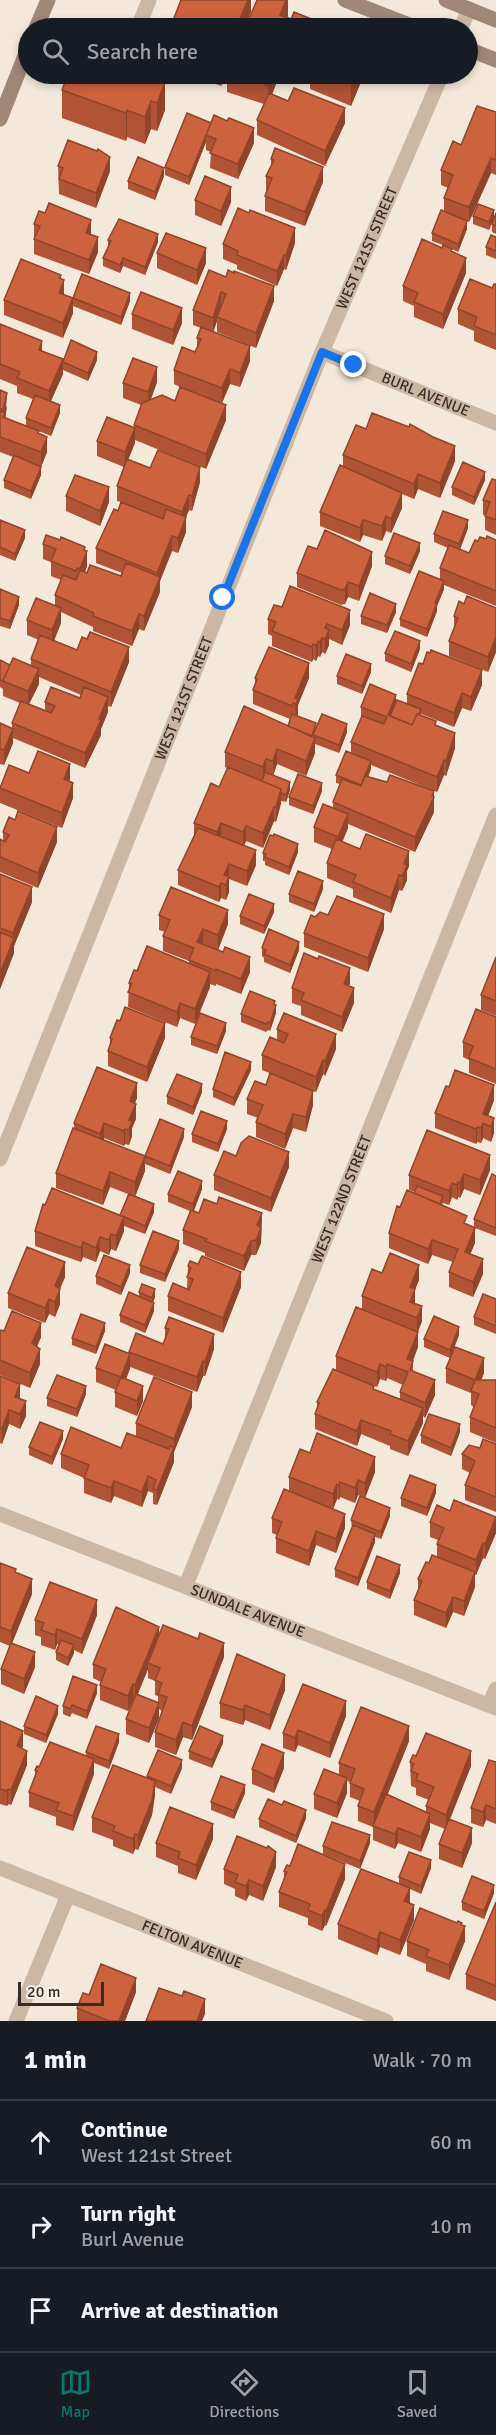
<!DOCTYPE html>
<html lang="en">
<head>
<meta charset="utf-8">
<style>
  body { margin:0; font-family:Signika,sans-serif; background:#242831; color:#f1f3f6 }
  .scale { position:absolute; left:18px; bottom:15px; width:86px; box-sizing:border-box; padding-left:6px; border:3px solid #372c27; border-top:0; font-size:16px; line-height:21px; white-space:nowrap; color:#372c27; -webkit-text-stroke:4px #faf2e7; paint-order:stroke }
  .stop { position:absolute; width:18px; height:18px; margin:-14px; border:4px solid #1a73e8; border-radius:50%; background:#fff }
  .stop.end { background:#1a73e8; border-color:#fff; box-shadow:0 2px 6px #0008 }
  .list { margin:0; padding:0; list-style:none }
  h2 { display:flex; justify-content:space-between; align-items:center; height:78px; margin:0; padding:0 24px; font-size:26px }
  h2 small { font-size:20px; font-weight:400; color:#9ea1a6 }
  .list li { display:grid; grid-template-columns:39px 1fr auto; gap:18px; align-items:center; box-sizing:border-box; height:84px; padding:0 24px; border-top:2px solid #363941 }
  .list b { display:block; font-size:22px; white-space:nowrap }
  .list p { margin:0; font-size:20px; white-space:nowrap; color:#9ea1a6 }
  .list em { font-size:20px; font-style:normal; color:#9ea1a6 }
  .icon { flex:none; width:33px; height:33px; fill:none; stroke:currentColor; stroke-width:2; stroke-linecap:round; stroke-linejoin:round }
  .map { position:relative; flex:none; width:496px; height:2021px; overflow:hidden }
  .search { position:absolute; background:#171b24; box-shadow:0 3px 9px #0003; left:18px; right:18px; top:18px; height:66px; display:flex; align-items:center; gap:15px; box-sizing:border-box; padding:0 21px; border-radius:33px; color:#9ea1a6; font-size:22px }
  .sheet { height:330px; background:#171b24 }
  nav { display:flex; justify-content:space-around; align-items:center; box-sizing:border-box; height:84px; border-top:2px solid #363941; background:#171b24; font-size:16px; color:#9ea1a6 }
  nav a { display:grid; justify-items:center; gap:3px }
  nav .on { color:#0f766e }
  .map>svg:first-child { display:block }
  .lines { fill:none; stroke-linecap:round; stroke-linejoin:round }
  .service { stroke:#ccb7a5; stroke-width:15 }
  .minor { stroke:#ccb7a5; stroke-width:15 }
  .secondary { stroke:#a08677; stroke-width:15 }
  .wall { fill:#b05435; fill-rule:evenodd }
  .shaded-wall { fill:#90452b }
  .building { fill:#cd623e; stroke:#90452b; stroke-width:1.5 }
  .route { stroke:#1a73e8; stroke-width:8 }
  .labels { text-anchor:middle; stroke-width:6; stroke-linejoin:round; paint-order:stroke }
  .street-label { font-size:15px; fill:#372c27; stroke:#faf2e7 }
</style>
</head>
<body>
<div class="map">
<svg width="496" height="2021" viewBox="0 0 496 2021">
  <rect width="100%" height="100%" fill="#f3e8da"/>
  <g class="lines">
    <path class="service" d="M138,28l11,-28"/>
    <g class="minor">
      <path d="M461,28l8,-19"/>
      <path id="s1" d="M322,352l174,71"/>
      <path id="s2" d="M0,1159l322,-807 120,-278"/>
      <path id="s3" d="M0,1514l496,194"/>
      <path id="s4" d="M186,1585l310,-770"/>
      <path d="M489,1705l7,-16"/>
      <path id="s5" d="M0,1868l386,153"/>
      <path d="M16,2021l52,-126"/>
    </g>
    <path class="secondary" d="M345,0l72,28
      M446,0l50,20
      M36,28l12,-28
      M468,49l28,11
      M0,119l28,-71"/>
  </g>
  <path class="wall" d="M142,74l23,36 -8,21 -6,-2 -6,15 -18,-7 -1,4 -64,-23v-28z
    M191,74h35l-5,12z
    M227,74h53l-8,20 73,29 -20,43 -68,-31v-15l7,-16 -37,-12z
    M310,74h53v3l-12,29 -41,-17z
    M496,112v63l-5,-2 -22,49 -2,-1v8l-9,23 -6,-3v3l14,21 -23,56 -29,-12v-11l-11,-5v-15l39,-38 1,-3 -11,-4v-8l12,-22v-13l4,-10 -7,-3v-15l20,-25z
    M187,113l67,30 -16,36 -28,-11 1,-16 -5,-2v-8l-17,43 -24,-10v-8z
    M271,159l52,23 -18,44 -40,-15v-15l2,-5h-1v-15l5,-9z
    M58,166l52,5 -14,37 -37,-14z
    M164,176l-9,24 -27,-11v-8z
    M195,200l36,2 -10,24 -26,-11z
    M496,213v21l-4,-2v-8z
    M473,216l21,2 -5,12 -16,-6z
    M34,224l57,11 7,17 -9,22 -55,-20z
    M496,237v22l-10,-4v-8z
    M108,240l50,2 -13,33 -22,-9 -3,7 -17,-7v-8l5,-11z
    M295,243l-9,27 -2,-1 -7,17 -40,-17v-4l-14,-6v-15z
    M157,253l49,10 -9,22 -40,-17z
    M209,270l65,31 -18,47 -39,-16v-11l-4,10 37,30 -10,26 -10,-3 -8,19 4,17 -20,49 -71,-29v3l-7,17 22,8 50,14 -8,29 -3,-1 -3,7v15l-8,21 -6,-2 -12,30v11l-16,39 -5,-2 -7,17 -39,-15v-4l-32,-15v11l-7,18 23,9 52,12 -18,45 -3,-1v6l-7,17v6l-16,33 -72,-30v5l-9,22 -4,-1v-41l12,5v-5l8,-20 -17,-7v-7l-3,-2v-27l10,5 21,1v-7l8,-19 -12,-5v-15l28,-14v-11l6,-15 -10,-4v-14l-8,-3v-15l42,7 2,15 -2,6 36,4 1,-3 -26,-10v-15l22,-37 3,-9 -4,-1v-15l7,-19 -27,-11v-15l37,-13v-3l7,-20 -18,-7v-15l34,-1 -6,17 24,2 5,-14 -6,-3v-14l21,-18 2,-4v-10l4,-10 -8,-3v-15zM39,677l42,18 -1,3 -35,4v9l-16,-7 10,-20z
    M82,274l48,27 -9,24 -48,-19v7l-10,25 -59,-23v-15l60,-5 9,3z
    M496,284v66l-22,-9v-10l-16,-7v-15l34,-21z
    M132,314l50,9 -9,22 -41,-16z
    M0,324l42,27 21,8 34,1 -9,21 -25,-11v4l-12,27 9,12 -9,23 -25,-10v-8l7,-19 -16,-6v-7l-17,-7z
    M0,390l7,18 -2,10 34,16 8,18 -6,15v8l-10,24 -27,-11v-8l9,-23 -13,-5z
    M343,455l112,6 -15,37 -22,-9 -4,10 -12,-5v14l-11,25 -5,-2 -4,10 -19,-6 -3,7 -40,-16v-14l23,-45z
    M485,480l-11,25 -22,-10v-8z
    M496,480v55l-11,-5v-15h-2v-15z
    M66,496l43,6 -9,24 -34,-15z
    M0,520l25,18 -10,23 -15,-6z
    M468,528l-8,21 9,4 9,-12 8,-2 10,1v66l-52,-21v4l-7,17v5l-10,26 -27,-11v-7l40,-40v-11l8,-20 -14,-6v-8z
    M317,549l55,17 -13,35 -11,-4 -3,7 -4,1 -44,-18v-14z
    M420,551l-10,23 -25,-10v-8z
    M0,589l19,16 -9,24 -10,-3z
    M464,604l32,4v44l-8,20 -39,-16v-15l5,-12v-13z
    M282,607l68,18 -8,20 -13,-6v6l-4,9 -3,-2 -2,5 -2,-1 -2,5 -3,-2 -1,3 -40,-16v-10l-4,-2v-15z
    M396,612l-9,21 -26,-9v-8z
    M420,649l-9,23 -26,-11v-8z
    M371,672l-9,22 -25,-10v-8z
    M255,678h54l-11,27 -1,11 19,12 31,4 -8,21 -24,-9v9l-9,23 -29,-12 -4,11 17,15 -4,12 -5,-1 -5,21 -2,-1 -11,27 -17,-7 -2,5 12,19 -9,21 -18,-7v13l-3,8 -5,-2 -2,4 -41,-17v-15l16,-34v-13l25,-36 8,-19 -2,-1v-15l63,-26 2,-7 -37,-15v-14l2,-6z
    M482,685l-11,26 -9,-3 -8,19 -33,-13v1l15,10 19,23 -9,28 -2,-1 -7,17 -66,-27v4l-3,8 66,20v15l-19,40 -67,-28v4l-6,14 67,24 -2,5v9l-5,11 -3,-1 -8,23 -38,-16v-8l-26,-11v-15l5,-14 -18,-7v-15l19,-20v-5l7,-18 -4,-1v-8l15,-22v-11l10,-24v-11l35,-5 11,2v-10z
    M29,773l41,6 -1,2 4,17 -11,30 -62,-25v-15z
    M322,791l-9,23 -24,-9v-8z
    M3,832l54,10 -19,46 -38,-16v-33l3,2z
    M298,852l-9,23 -24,-10v-4h-2v-8z
    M0,874l32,28 -18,44v7l-14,36z
    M323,889l-9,23 -25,-10v-8z
    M274,912l-10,22 -24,-10v-8z
    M159,915l69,9 -10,26 -15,-6 47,28 -9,22 -25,-10v2l-6,-2v3l-15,37 -15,-6 -3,9 -49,-20 1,-24 8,-12 52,-8v-2l-26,-10v-15l2,-4 -6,-2z
    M328,915l56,14 -16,43 -64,-25v-14l11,-16z
    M262,948l37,2 -9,23 -26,-11v-4l-2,-2z
    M496,957v59l-15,-6v-15z
    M350,983l-1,3 5,17 -12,29 -41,-17v-9l-9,-3v-15z
    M275,1004l1,9 -6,18 -2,-1 -2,2 -25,-10v-8z
    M496,1017v67l-27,-11v-13l-6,-3v-15z
    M120,1021l45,17 -18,44 -39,-16v-15l2,-5v-8z
    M277,1029l59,20 -11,27 -2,-2 -7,18 -3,-1v14l-7,27 -13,-4 -8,21 -29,-12v-15l2,-4 -11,-4v-15l19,-14 43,4 -47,-19v-15l15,-14z
    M226,1031l-9,23 -26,-9v-8z
    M251,1070l-17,36 -21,-9v-8z
    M202,1092l-9,23 -26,-11v-8z
    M137,1098l-2,5 1,16 -4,9v8l-3,9 -4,-1 -1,2 -20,-8v2l41,31 -10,25 19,16 -9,22 -21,-8v5l-8,20 -5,-2 -2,6 -9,-4 -4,11 -13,-5 -2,5 -46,-16v-15l10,-26 75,10 8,-21 -18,-7 -7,18 -47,-17v-15l18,-45v-5z
    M494,1100l-6,16 6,17 -3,9 -8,-4 -2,5 -4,-1 -1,2 -41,-16v-15z
    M227,1129l-9,23 -26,-10v-8z
    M184,1137l-14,37 -25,-10v-8z
    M236,1156l53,11 -18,45 -57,-22v-15z
    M490,1170l-10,25 -16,-6 -4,9 -2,-1 -1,3 -5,-3 -3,8 -6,-2 -1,2 25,20 7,2v-8l22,-43v60l-21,-8v15l-5,11 13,20 -10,23 -24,-10v-15l4,-10 -21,-7 -4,9 -39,-16v-15l11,-26 15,-15 -6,-2v-15z
    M202,1189l-8,22 5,2 18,-9 45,9 -1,30 -5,12h-5l-7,16 -39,-15v-3l-22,-9v-14l7,-19 -22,-9v-8z
    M179,1249l-14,33 -25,-9v-8z
    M198,1264l43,23 -18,46 -55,-22v-15l19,-7 1,-23z
    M130,1273l-9,22 -25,-11v-8z
    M382,1273l37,7 -4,9v15l7,17 -4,11v15l-5,14v10l22,24 -10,23 -2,-2v7l-15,33 -18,-7v-3l-29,-12 -4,12 -42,-17v-15l2,-5v-7l19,-32v-14l26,-46v-14zM387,1378l16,7 -3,7v7l-26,-10v-3l3,1 3,-8 6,2z
    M65,1277l-5,11v16l-5,13 -6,-3 -4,9 -37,-15v-15z
    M139,1292l16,5 -2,5 1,9 -9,22 -25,-11v-7l19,-19z
    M496,1299v35l-22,-9v-8z
    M165,1328l49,21 -9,27h-2l-6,16 -67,-25 -4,12 17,22 -6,15 -22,-9v-15l1,-2 -20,-8v-14l33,-14v-2l34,-8 2,-5z
    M0,1330l4,1 37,6 -4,9 3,18 -10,24 -30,-13z
    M105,1331l-9,23 -24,-9v-7z
    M459,1335l-9,23 -26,-11v-8z
    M446,1368l38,5 -3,7h15v63l-26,-11v-15l4,-10 -3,-2v-12l-25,-10z
    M0,1376l26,40 -6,13 -11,-5 -7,20 -2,-1z
    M86,1394l-9,23 -30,-11v-8z
    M192,1407l-18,45v10l-17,43 -4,-1v-11l-5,-2 -6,16 -28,-11 -3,7 -27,-10v-15l-23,-10v-14l60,-6 15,-12v-13z
    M460,1432l-9,24 -30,-13v-8z
    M63,1439l-11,26 -23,-10v-8z
    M496,1444v68l-31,-12v-15l5,-12 -8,-4v-15l18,-6z
    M310,1453l65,19 -10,26 -7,-3 -3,8 -15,-6 -1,3 -2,-1 -4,10 12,19 -9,25 -20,-8 -7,21 -33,-13v-15l1,-3 -5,-2v-15l17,-26v-15z
    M436,1493l-9,23 -26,-10v-8z
    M450,1511l46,6v16l-11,26 -2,-1 -7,17h-1v12l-11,29 -11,-4 -7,16 -32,-13v-15l4,-10v-11l11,-16 8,-6v-13l1,-4 -8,-3v-15z
    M390,1516l-9,23 -6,-2v5l-17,44 -23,-9v-8l17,-41 -1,-8z
    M0,1563l16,10 16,21 -20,49 23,24 -11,27 -23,-10v-15l9,-23 -10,-4z
    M400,1573l-10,26 -23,-10v-7z
    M97,1615l-15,39 -8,-4v3l-6,13 -12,-6v-8l3,-7 -2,-1 -2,6 -14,-5v-8l-6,-2v-15z
    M159,1635l65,22 -32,83 -9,-3 -7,18 -21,-8v-15l7,-21 -3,-2v9l-10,25 -23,-9v-15l8,-19 -6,11 -28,-11v-15l1,-3 -8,-4v-14zM148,1669v9l7,3v14l3,1v7l-20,-9z
    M285,1690l-15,40 -25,-10 -2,5 -23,-7v-15z
    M97,1693l-10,26 -15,-6 -2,4 -7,-3v-8z
    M58,1714l-12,29 -22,-9v-8z
    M346,1716l-16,42 -32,-13 -3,7 -12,-4v-15z
    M0,1721l23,25 -1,2 5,17 -16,40 -3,-1 -1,2 -7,-2z
    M409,1741l-21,53 38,18v-6l3,-6 -13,-5v-7l-5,-2 -1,-24 6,-6 55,10 -21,53 22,24 -10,25 -23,-9v-15l6,-15 -15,-6v6l-9,23 -23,-9 -3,6 -22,-9v-13l-15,-6v-15l2,-5 -10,-4v-15l-3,-1v12l-10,25 -23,-9v-15l25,-19v-12z
    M119,1742l-10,27 -15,-6v11l-21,57 -17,-6v-8l-27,-10v-15l6,-16v-6l4,-3 47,-11v-4z
    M223,1743l-11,25 -23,-9v-8z
    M496,1762v62l-10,-4 -3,7 -12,-4v-15z
    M182,1768l-11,26 -16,-7 -3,28 -14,35 -3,-1 -2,5 -20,-8v-6l-21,-8v-15l55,-39v-2z
    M284,1768l-10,25 -22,-9v-15z
    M245,1793l-11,26 -23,-9v-8z
    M306,1818l-10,25 -37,-16v-8z
    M213,1839l-17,41 -18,-7v-7l-22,-9v-14z
    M370,1843l-10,26 -37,-15v-8z
    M276,1867l-13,34 -14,-6 -3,6 -11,-5v-7l-11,-5v-15z
    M431,1868l-10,26 -11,-5v14l4,17 -14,35 -20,-8 -3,8 -39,-16v-15l61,-40v-7z
    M284,1871l61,8 -19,47 -1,-1 -3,6 -14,-6v-7l-29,-11v-15l5,-14z
    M494,1893l-10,26 -22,-9v-8z
    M496,1902v99l-30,-12v-15z
    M462,1925l3,16 -16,39 -23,-9v-7l-19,-8v-15z
    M136,1992l-11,29h-48v-13l12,-13z"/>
  <path class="shaded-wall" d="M248,0h3v12l-7,16h-8z
    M286,0h2v16l-5,12 -3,-13z
    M221,74h5l-5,12z
    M272,74h8l-12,31v-20z
    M355,74h8v3l-12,29v-24z
    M165,83v27l-8,21v-28z
    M151,101v28l-6,15v-27z
    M345,108v15l-20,43v-15z
    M127,110v27l-1,4v-28z
    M254,128v15l-16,36v-15z
    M206,135v7l-17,43v-8z
    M110,157v14l-14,37v-15z
    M491,158v15l-22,49v-15z
    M323,167v15l-18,44v-14z
    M164,168v8l-9,24v-8z
    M231,187v15l-10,24v-15z
    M494,210v8l-5,12v-8z
    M91,220v15l-5,-2z
    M467,221v8l-9,23v-8z
    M295,228v15l-9,27v-15z
    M158,234v8l-13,33v-8z
    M98,237v15l-9,22v-14z
    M206,248v15l-9,22v-15z
    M284,255v14l-7,17v-15z
    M123,258v8l-3,7v-8z
    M466,258v15l-23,56v-15z
    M61,275v14l3,-9v15l-5,13v-30z
    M274,286v15l-18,47v-15z
    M221,292v15l-4,10v4l-4,12v-15z
    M130,293v8l-9,24v-8z
    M73,298v15l-10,25v-15z
    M182,308v15l-9,22v-15z
    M42,341v15l-3,-6z
    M250,346v15l-10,26v-14z
    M97,352v8l-9,21v-8z
    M63,359v15l-14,31v-14z
    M157,367v15l-9,25v-15z
    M230,369v15l-8,19v-15z
    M7,393l-2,35 -2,4v-22z
    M60,405v8l-9,23v-8z
    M226,405v15l-20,49v-15z
    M135,428v15l-10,24v-15z
    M47,437v15l-6,15v8l-10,24v-8l10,-24v-15z
    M455,446v15l-15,37v-15z
    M200,467v15l-8,29v-15z
    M485,472v8l-11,25v-8z
    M418,474v15l-4,10v-15z
    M109,487v15l-9,24v-15z
    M402,493v15l-11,25v-14z
    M189,495v15l-7,17v-15z
    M386,516v15l-4,10v-15z
    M186,517v15l-8,21v-15z
    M363,520v15l-3,7v-14z
    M468,520v8l-9,24v-8z
    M25,530v8l-10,23v-7z
    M172,536v15l-12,30v11l-16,39v-15l13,-32v-11z
    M420,543v8l-10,23v-8z
    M85,547v9l2,-5v15l-7,18v-15z
    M372,552v14l-13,35v-15z
    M444,581v8l-7,17v5l-10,26v-8l8,-26z
    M348,582v15l-3,7v-15z
    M19,597v8l-9,24v-8z
    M396,604v8l-9,21v-8z
    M61,608v15l-9,22v-15z
    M350,610v15l-8,20v-15z
    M139,614v15l-7,17v-15z
    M327,624v10l2,-4v15l-4,9v-26z
    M496,637v15l-8,20v-15z
    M322,638v14l-2,5v-15z
    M318,641v15l-2,5v-15z
    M420,641v8l-9,23v-8z
    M313,644v15l-1,3v-15z
    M129,647v15l-18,45v-15z
    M309,663v15l-11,27v9l-2,5 -1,-21z
    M371,664v8l-9,22v-8z
    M39,669v15l-11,22v-15z
    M482,670v15l-11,26v-14z
    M462,693v15l-8,19v-14z
    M396,695v15l-6,13 -2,-8z
    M108,697v15l-7,17v6l-16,33v-15z
    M347,724v8l-8,21v-8z
    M13,729v14l-9,22v-15z
    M455,733v15l-9,28v-15z
    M315,738v15l-9,23v-15z
    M277,749v15l-4,12v-15z
    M266,759v15l-3,8v-15z
    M444,760v15l-7,17v-15z
    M371,761v8l-9,24v-8z
    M70,764v15l-6,15v-15z
    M290,782v8l-4,12v-7z
    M73,783v15l-11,30v-15z
    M322,783v8l-9,23v-8z
    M281,789v15l-5,18v-15z
    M434,791v21l-19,40v-15z
    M274,807v14l-11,27v-15z
    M348,814v14l-10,24v-15z
    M221,823v15l-4,9v-15z
    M246,826v15l-3,6v-15z
    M57,827v15l-19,46v-15z
    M298,844v8l-9,23v-8z
    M256,850v15l-9,21v-15z
    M409,851v15l-2,5v9l-5,11 2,-27z
    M229,864v15l-5,-4z
    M399,875v15l-8,23v-15z
    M229,877v15l-3,8v-15z
    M323,881v8l-9,23v-8z
    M221,883v15l-2,4v-15z
    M32,887v15l-18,44v7l-14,36v-15l13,-34v-7z
    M274,904v8l-10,22v-8z
    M228,910v14l-10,26v-15z
    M384,914v15l-16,43v-14z
    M203,929v15l-6,13v-15z
    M299,942v8l-9,23v-8z
    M250,957v15l-9,22v-15z
    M350,968v15l-6,16v-15z
    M210,972v15l-15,37v-15z
    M354,988v15l-12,29v-15z
    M275,1001v8l1,-4v8l-6,18v-8z
    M180,1003v15l-3,9v-15z
    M165,1023v15l-18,44v-15z
    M226,1023v8l-9,23v-8z
    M336,1034v15l-11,27v-15z
    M323,1060v14l-7,18v-15z
    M251,1062v8l-17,36v-8z
    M137,1083v15l-7,18v-15z
    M202,1084v8l-9,23v-8z
    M494,1085v15l-9,24 -2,-10z
    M313,1091v14l-7,27v-15z
    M136,1104v15l-4,9v8l-3,9v-25z
    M293,1114v14l-8,21v-15z
    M494,1118v15l-3,9v-15z
    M227,1121v8l-9,23v-8z
    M104,1123v15l-4,11v-15z
    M483,1123v15l-2,5v-15z
    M477,1127v15l-1,2v-15z
    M125,1129v15l-1,2v-15z
    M184,1129v8l-14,37v-8z
    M289,1152v15l-18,45v-14z
    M490,1155v15l-10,25v-15z
    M145,1156v15l-10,26v-15z
    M110,1172v15l-7,18v-14z
    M464,1174v15l-4,9v-15z
    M202,1181v8l-9,23v-8z
    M458,1182v15l-1,3v-15z
    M452,1183v14l-3,8v-14z
    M154,1204v8l-9,22v-8z
    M262,1213l-1,30 -5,12 1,-30z
    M124,1217v14l-8,20v-15z
    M475,1228v15l-10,24v-15z
    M111,1234v15l-2,6v-15z
    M100,1237v14l-4,11v-14z
    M432,1240v15l-4,9v-15z
    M179,1241v8l-14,33v-8z
    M251,1241v14l-7,16v-15z
    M83,1242v15l-2,5v-14z
    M483,1259v15l-10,23v-15z
    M65,1262v15l-10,24v-15z
    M130,1265v8l-9,22v-8z
    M419,1265v15l-9,22v-15z
    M241,1272v15l-18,46v-15z
    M60,1289v15l-5,13v-15z
    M155,1289v8l-3,8v-7z
    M415,1289v15l-5,13v-15z
    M49,1299v15l-4,9v-15z
    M154,1303v8l-9,22v-8z
    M422,1306v15l-5,12v-15z
    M41,1323v14l-9,21v-15z
    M105,1323v8l-9,23v-7z
    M459,1327v8l-9,23v-8z
    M418,1332v15l-10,25 -1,-13z
    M214,1334v15l-9,27v-14z
    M40,1349v15l-10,24v-15z
    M130,1354v15l-9,23v-15z
    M484,1358v15l-8,20 -1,-13z
    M203,1361v15l-6,16v-15z
    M380,1364v15l-3,8v-15z
    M387,1364v14l-1,3v-14z
    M435,1380v15l-10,23v-15z
    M20,1384v15l-5,-2z
    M86,1386v8l-9,23v-8z
    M143,1386v15l-6,15v-15z
    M192,1392v15l-18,45v10l-17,43v-15l17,-41v-10z
    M26,1401v15l-6,13v-15z
    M423,1408v15l-15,33v-15z
    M9,1410v14l-7,20v-15z
    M361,1420v14l-4,12v-15z
    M460,1424v8l-9,24v-8z
    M63,1431v8l-11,26v-8z
    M375,1457v15l-10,26v-15z
    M148,1476v15l-6,16v-15z
    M358,1480v15l-3,8v-15z
    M114,1481v15l-3,7v-15z
    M340,1482v15l-1,3v-15z
    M337,1484v15l-4,10v-15z
    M436,1485v8l-9,23v-8z
    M390,1508v8l-9,23v-7z
    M345,1514v14l-9,25v-14z
    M496,1518v15l-11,26v-15z
    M316,1531v14l-7,21v-15z
    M375,1534v8l-17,44v-8z
    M483,1543v15l-7,17v-15z
    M400,1565v8l-10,26v-8z
    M475,1572v15l-11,29v-15z
    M32,1579v15l-21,52v-15z
    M453,1597v15l-7,16v-15z
    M97,1600v15l-15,39v-15z
    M159,1627v15l-11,21v6l-13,31v-15z
    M57,1629v15l-2,6v-15z
    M224,1643v14l-32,83v-14z
    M74,1645v8l-6,13v-8z
    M35,1652v15l-11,27v-15z
    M285,1675v15l-15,40v-15z
    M133,1684v15l-5,12v-15z
    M97,1685v8l-10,26v-8z
    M346,1701v15l-16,42v-15z
    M159,1703v15l-10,25v-15z
    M245,1705v15l-2,5v-15z
    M58,1706v8l-12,29v-8z
    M183,1722v15l-7,18v-15z
    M409,1726v15l-35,86v-15z
    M298,1730v15l-3,7v-14z
    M23,1731v15l-6,15v-15z
    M119,1734v8l-10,27v-8z
    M223,1736v7l-11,25v-8z
    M27,1751v14l-16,40v-15z
    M471,1751v15l-25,63v-14z
    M284,1753v15l-10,25v-14z
    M94,1759v15l-21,57v-15z
    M182,1760v8l-11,26v-8z
    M347,1778v15l-10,25v-15z
    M155,1781v15l-3,19 -14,35v-15z
    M245,1785v8l-11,26v-8z
    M8,1789v15l-1,2v-15z
    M486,1805v15l-3,7v-15z
    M306,1810v8l-10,25v-7z
    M430,1814v15l-9,23v-15z
    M213,1824v15l-17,41v-15z
    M398,1828v15l-3,6v-15z
    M472,1828v15l-10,25v-15z
    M135,1834v15l-2,5v-15z
    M370,1835v8l-10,26v-8z
    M276,1852v15l-13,34v-15z
    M431,1860v8l-10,26v-8z
    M345,1864v15l-19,47v-15z
    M249,1880v15l-3,6v-15z
    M494,1885v8l-10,26v-8z
    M410,1888v15l-6,-2z
    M414,1905v15l-14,35v-15z
    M325,1910v15l-3,6v-15z
    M462,1923v10l3,-7v15l-16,39v-15z
    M380,1932v15l-3,8v-15z
    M136,1978v14l-11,29h-6z
    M205,1999v15l-3,7h-5z"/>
  <path class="building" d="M181,0h67l-12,28h-66z
    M257,0h29l-6,15 11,4 3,-7 22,9 -3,7h-68z
    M327,21l18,7h-20z
    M68,74h74l23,9 -8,20 -6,-2 -6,16 -18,-7 -1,3 -64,-23z
    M234,74h38l-4,11z
    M330,74h25l-4,8z
    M294,88l51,20 -20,43 -68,-31 12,-27 19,8z
    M477,106l19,6v48l-5,-2 -22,49 -25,-9 9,-23 -12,-5 12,-29 8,4z
    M187,113l24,10 -22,54 -24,-10z
    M214,115l13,6 2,-3 25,10 -16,36 -28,-11 6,-14 -10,-4z
    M68,140l29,11 1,-2 12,8 -14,36 -37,-14 4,-11 -5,-2z
    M275,148l48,19 -18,45 -40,-16 7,-18 -6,-2 8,-16 -3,-1z
    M138,157l26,11 -9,24 -27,-11z
    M205,176l26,11 -10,24 -26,-11z
    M49,203l42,17 -5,13 12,4 -9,23 -55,-21 6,-13 -6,-2 5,-13 6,2z
    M478,204l16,6 -5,12 -16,-6z
    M238,208l11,5 1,-3 45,18 -9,27h-2l-7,16 -40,-16 1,-4 -15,-7z
    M441,210l26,11 -9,23 -26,-11z
    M496,213v13l-4,-2z
    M119,219l39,15 -13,33 -22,-9 -3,7 -17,-7 8,-17 -3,-1z
    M166,233l40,15 -9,22 -40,-17z
    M491,235l5,2v14l-10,-4z
    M422,239l20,9 1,-3 9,4 -1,2 15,7 -23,56 -29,-12 4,-9 -15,-7z
    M21,259l40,16 -2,3 5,2 -5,13 14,5 -10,25 -59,-23z
    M209,270l17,7 2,-7 6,3v-2l40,15 -18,47 -39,-16 9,-23 -5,-2 -8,26 -20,-8z
    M82,274l48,19 -9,24 -48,-19z
    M470,279l22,9 2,-4h2v51l-22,-9 3,-9 -19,-8z
    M141,292l41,16 -9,22 -41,-16z
    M0,324l42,17 -3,9 24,9 -14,32 -32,-13 3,-6 -20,-8z
    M201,327l49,19 -10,27 -10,-4 -8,19 -48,-18 8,-23 13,5 6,-13 -4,-1z
    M71,340l26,12 -9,21 -25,-11z
    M133,358l24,9 -9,25 -25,-9z
    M180,387l46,18 -20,49 -72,-29 8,-22 20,-8 13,6z
    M0,390l7,3 -4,17 -3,-2v1z
    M35,395l25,10 -9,23 -25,-10z
    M0,411l5,2 -2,4 36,14 -1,2 9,4 -6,15 -41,-15z
    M372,413l37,14 1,-3 23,13 22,9 -15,37 -22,-9 -4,10 -71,-29 13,-30 10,4z
    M107,417l28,11 -10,24 -28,-11z
    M158,450l42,17 -8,29 -3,-1 -7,17 -65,-26 10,-27 23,9z
    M14,455l27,12 -10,24 -27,-11z
    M463,462l22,10 -11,25 -22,-10z
    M340,465l62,28 -11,26 -5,-3 -4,10 -19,-6 -3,8 -40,-16z
    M75,475l34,12 -9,24 -34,-15z
    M492,479l4,1v40l-11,-4 5,-14 -7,-2z
    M121,502l42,17 3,-10 20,8 -8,21 -6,-2 -15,37 -61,-25 18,-39 4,2z
    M443,511l25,9 -9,24 -25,-10z
    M0,520l25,10 -10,24 -15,-7z
    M325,530l47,22 -13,34 -11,-4 -3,7 -4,1 -44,-17 11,-27 9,3z
    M394,533l26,10 -10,23 -25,-10z
    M46,535l14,5 1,-3 24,10 -1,3 3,1 -7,18 -3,-1 -1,3 -25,-10 5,-12 -13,-5z
    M487,536l9,4v51l-56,-23 9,-23 20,8 6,-13 3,1 2,-4 6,2z
    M126,563l34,14 -16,39 -5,-2 -7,17 -39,-15 1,-3 -39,-18 8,-20 13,5 4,-10 7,3 3,-8 31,11z
    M419,571l25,10 -9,22h2l-10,26 -27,-10z
    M290,586l60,24 -8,20 -15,-6 -2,4 4,2 -4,9 -3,-1 -2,4 -2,-1 -2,5 -3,-2 -1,3 -40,-16 4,-9 -8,-3 6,-14 8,2z
    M0,589l19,8 -9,24 -10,-3z
    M370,593l26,11 -9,21 -26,-9z
    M467,596l29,12v29l-8,20 -39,-16 9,-23 -4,-2 5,-15 5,3z
    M36,598l25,10 -9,22 -25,-10z
    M395,631l25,10 -9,23 -26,-11z
    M90,632l39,15 -18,45 -80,-33 9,-24 37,15 5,-13 5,2z
    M269,647l40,16 -14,35 3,1 -2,5 -3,-1 -1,3 -39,-16 4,-11 -2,-1z
    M431,650l51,20 -11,27 -9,-4 -8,20 -47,-19 12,-31 4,1 4,-12 3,1z
    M346,654l25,10 -9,22 -25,-10z
    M13,658l26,11 -11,22 -25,-10z
    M0,660l10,5 -7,16h1l-4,-1z
    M370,684l26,11 -8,20 24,10 5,-11 19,7 -1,4 20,8 -9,28 -2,-1 -7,17 -86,-35 11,-26 22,8 3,-7 -26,-10z
    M51,687l29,11 4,-11 24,10 -9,22 2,1 -16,33 -73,-30 9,-22 30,12 4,-7 -10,-4z
    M397,700l24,9 -2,5h-2l-5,11 -22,-9z
    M244,706l71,32 -9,23 -29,-12 -4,12 -7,-2 -3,8 -38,-15z
    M292,714l24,9 -4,13 -24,-10z
    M322,714l25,10 -8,21 -26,-10z
    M0,723l13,6 -9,21 -4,-1z
    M38,751l32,13 -6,15 9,4 -11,30 -62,-25 9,-23 20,8z
    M346,751l25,10 -10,24 -25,-10z
    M228,767l53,22 -5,18h-2l-11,26 -17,-7 -3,6 -22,-9 -4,9 -23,-9 17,-40 8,4z
    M265,772l25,10 -4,13 -5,-2v-4l-19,-8z
    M298,774l24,9 -9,23 -24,-9z
    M390,775l44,16 -2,5 2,1 -19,40 -82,-35 9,-23 19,7 4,-10 22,6z
    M323,804l25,10 -10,23 -24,-10z
    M18,811l39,16 -19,46 -38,-16v-18l5,3 4,-7 -6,-3 6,-15 6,3z
    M198,828l58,22 -9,21 -18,-7 -5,11 5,2 -3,8 -5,-2 -2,4 -41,-17z
    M274,834l24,10 -9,23 -24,-10 1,-3 -3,-1 7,-18 3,1z
    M366,834l43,17 -5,13 3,1 -5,11 -3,-1 -8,23 -38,-16 3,-7 -29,-12 9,-24 24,10z
    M298,871l25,10 -9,23 -25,-10z
    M0,874l32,13 -19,46 -13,-5z
    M171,887l57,23 -10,25 -15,-6 -6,13 26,10 2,-5 25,10 -9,22 -25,-10v2l-27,-11 5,-12 -31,-12 7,-16 -11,-5z
    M249,894l25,10 -10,22 -24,-10z
    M337,896l47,18 -16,44 -64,-25 7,-18 4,2 5,-5 8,3z
    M269,929l30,13 -9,23 -26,-11 2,-4 -4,-2z
    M0,932l14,6 -14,36z
    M147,946l63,26 -15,37 -15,-6 -3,9 -49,-20 4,-8 -3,-1 5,-13 3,1z
    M304,953l14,6 1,-3 31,12 -6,16 10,4 -12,29 -41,-17 3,-7 -12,-5z
    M496,957v44l-15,-6z
    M250,991l25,10 -1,3 2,1 -6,18 -2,-1 -2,2 -25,-10z
    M125,1007l40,16 -18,44 -39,-16 4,-12 -2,-1 7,-18 3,1z
    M476,1009l20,8v52l-27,-11 4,-12 -10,-4z
    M200,1013l26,10 -9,23 -26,-9z
    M284,1013l52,21 -11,27 -2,-1 -7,17 -54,-22 8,-18 14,6 4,-9 -11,-5z
    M225,1052l26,10 -17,36 -21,-9z
    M97,1067l40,16 -7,18 6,3 -7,16 3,1 -3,9 -4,-1 -1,2 -20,-8 -4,11 -26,-11z
    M455,1070l39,15 -11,29 11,4 -3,9 -8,-4 -2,5 -4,-1 -1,2 -41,-16 11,-27 3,1z
    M270,1073l43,18 -7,26 -13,-3 -8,20 -29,-12 7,-17 -16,-6 8,-18 11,4z
    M177,1074l25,10 -9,23 -26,-11z
    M201,1111l26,10 -9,23 -26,-10z
    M160,1119l24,10 -14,37 -25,-10z
    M73,1128l72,28 -10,26 -25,-10 -7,19 -47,-18z
    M427,1130l63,25 -10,25 -16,-6 -4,9 -2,-1 -1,3 -5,-2 -3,8 -40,-16z
    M249,1136l40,16 -18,46 -57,-23 10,-24 12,5 5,-13z
    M178,1171l24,10 -9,23 -25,-10z
    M492,1174l4,2v52l-22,-9z
    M417,1186l26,10 -3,8 -26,-11z
    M52,1188l72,29 -8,19 -5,-2 -2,6 -9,-3 -4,11 -13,-6 -2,6 -46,-17 8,-27 2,1z
    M407,1190l60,26 -3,7 11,5 -10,24 18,7 -10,23 -24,-10 9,-23 -26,-9 -4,9 -39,-16 8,-27 3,1z
    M129,1194l25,10 -9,22 -25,-11z
    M219,1197l43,16 -5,12 4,3 -5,12 -5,1 -7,15 -39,-15 2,-2 -24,-9 8,-20 8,3 5,-14 13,5z
    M153,1231l26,10 -14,33 -25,-9z
    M27,1247l38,15 -10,24 5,3 -5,13 -6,-3 -4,9 -37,-15z
    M390,1253l29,12 -9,22 5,2 -5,13 12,4 -5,12 -55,-22 10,-27 10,4z
    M104,1255l26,10 -9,22 -25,-11z
    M202,1256l39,16 -18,46 -55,-22 5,-13 16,7 4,-11 -6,-2 4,-9 -3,-2 2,-5 8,3z
    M142,1284l13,5 -3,9 -13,-6z
    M129,1292l25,11 -9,22 -25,-10z
    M483,1294l13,5v27l-22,-9z
    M356,1307l62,25 -11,27 6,2 -3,9 25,10 -10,23 -25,-11 8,-20 -21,-8 -1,3 -6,-3 -3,8 -41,-16z
    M12,1311l29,12 -9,20 8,6 -10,24 -30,-13v-30l4,1z
    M81,1314l24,9 -9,24 -24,-9z
    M434,1316l25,11 -9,23 -26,-11z
    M169,1317l45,17 -9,28 -2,-1 -6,16 -68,-25 7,-19 27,11 6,-15 -4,-1z
    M105,1344l25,10 -9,23 22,9 -6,15 -22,-9 6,-15 -25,-9z
    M455,1347l29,11 -9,22 -29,-12z
    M333,1369l41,17 -1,3 50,19 -15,33 -18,-7 1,-3 -30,-11 -4,11 -42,-17 4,-11 -2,-1z
    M57,1375l29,11 -9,23 -30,-11z
    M0,1376l20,8 -5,13 11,4 -6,13 -11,-4 -7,19 -2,-1z
    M154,1377l38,15 -18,47 -38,-16z
    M475,1380h21v48l-26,-11 9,-23 -8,-3z
    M429,1414l31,10 -9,24 -30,-13z
    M40,1422l23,9 -11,26 -23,-10z
    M71,1427l50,21 6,-15 42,16 1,-3 4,1 -17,43 -4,-1 3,-9 -8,-4 -6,16 -28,-11 -3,7 -27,-10 5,-13 -28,-11z
    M317,1433l58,24 -10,26 -7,-3 -3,8 -15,-6 -1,3 -2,-1 -4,10 -44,-17 11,-28 10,4z
    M483,1439l13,5v53l-31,-12 10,-24 -13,-7 7,-9 11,3z
    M410,1475l26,10 -9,23 -26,-10z
    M284,1489l61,25 -9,25 -20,-8 -7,20 -33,-13 6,-16 -10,-4z
    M360,1496l30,12 -9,24 -30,-12z
    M454,1500l42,17 -11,27 -2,-1 -7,17 -39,-16 7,-16 -14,-6 7,-17 13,6z
    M353,1525l22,9 -17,44 -23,-9z
    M432,1555l43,17 -11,29 -11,-4 -7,16 -32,-13 8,-19 -4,-2 8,-17 3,1z
    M377,1556l23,9 -10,26 -23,-9z
    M0,1563l16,6 -1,3 17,7 -21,52 -11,-4z
    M50,1582l47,18 -15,39 -25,-10 -2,6 -14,-5 3,-7 -9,-3z
    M116,1607l43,20 -24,58 -2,-1 -5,12 -28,-11 6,-16 -13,-5z
    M163,1625l35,14 2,-6 24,10 -32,83 -9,-4 -7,18 -21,-8 12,-35 -9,-3 4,-11 -7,-3 5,-12 -12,-5z
    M61,1640l13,5 -6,13 -12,-6z
    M11,1643l24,9 -11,27 -23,-10z
    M237,1654l48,21 -15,40 -25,-10 -2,5 -23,-7z
    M73,1676l24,9 -10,26 -15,-6 -2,4 -7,-3z
    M303,1684l43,17 -16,42 -32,-13 -3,8 -12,-5z
    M136,1694l23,9 -10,25 -23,-9z
    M36,1696l22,10 -12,29 -22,-9z
    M361,1707l48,19 -35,86 -16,-6 6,-17 -14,-6 5,-14 -16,-6z
    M0,1721l23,10 -6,15 10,5 -16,39 -3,-1 -1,2 -7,-2z
    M96,1726l23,8 -10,27 -23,-9z
    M200,1726l23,10 -11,24 -23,-9z
    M426,1733l45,18 -25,64 -20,-9 8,-19 -18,-7 2,-6 -7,-3 3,-7 -4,-2 3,-7 3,1z
    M50,1742l44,17 -21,57 -17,-6 3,-7 -30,-11 8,-21 -2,-1 2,-4 2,1z
    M262,1744l22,9 -10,26 -22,-10z
    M158,1750l24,10 -11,26 -24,-10z
    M489,1760l7,2v47l-10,-4 -3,7 -12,-4z
    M113,1765l42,16 -3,19 -14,35 -3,-1 -2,5 -20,-8 2,-5 -23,-9z
    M324,1769l23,9 -10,25 -23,-9z
    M221,1776l24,9 -11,26 -23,-9z
    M386,1794l44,20 -9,23 -23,-9 -3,6 -22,-8z
    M268,1799l14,6 2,-4 22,9 -10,26 -37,-17z
    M170,1807l43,17 -17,41 -18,-7 2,-6 -24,-9z
    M449,1819l23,9 -10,25 -23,-9z
    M332,1822l38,13 -10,26 -37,-15z
    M237,1836l30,12 1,-2 8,6 -13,34 -14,-6 -3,6 -11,-4 3,-7 -14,-6z
    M298,1844l47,20 -19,47 -1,-1 -3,6 -14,-6 2,-6 -31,-12 8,-20 -3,-1 3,-6 3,1z
    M409,1852l22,8 -10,26 -22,-9z
    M361,1869l49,19 -6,13 10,4 -14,35 -20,-8 -3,8 -39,-16z
    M472,1876l22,9 -10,26 -22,-9z
    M496,1902v84l-30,-12z
    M420,1908l37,15 1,-2 4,2 -1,2 4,1 -16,39 -23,-9 3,-6 -22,-9z
    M101,1964l35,14 -17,43h-10l-32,-13 6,-15 6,2z
    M159,1988l23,8 2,-5 21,8 -8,22h-51z"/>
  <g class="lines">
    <path class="route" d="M223,598l99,-246 32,13"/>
  </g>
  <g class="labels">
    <g class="street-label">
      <text dy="5" stroke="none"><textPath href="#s2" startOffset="982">WEST 121ST STREET</textPath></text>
      <text dy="5" stroke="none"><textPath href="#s1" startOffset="112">BURL AVENUE</textPath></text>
      <text dy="5" stroke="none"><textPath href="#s2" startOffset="496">WEST 121ST STREET</textPath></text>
      <text dy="5" stroke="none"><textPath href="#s4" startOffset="416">WEST 122ND STREET</textPath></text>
      <text dy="5" stroke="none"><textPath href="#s3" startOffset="266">SUNDALE AVENUE</textPath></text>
      <text dy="5" stroke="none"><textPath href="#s5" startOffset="207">FELTON AVENUE</textPath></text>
    </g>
  </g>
</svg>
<div class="scale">20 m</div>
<div class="stop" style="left:223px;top:598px"></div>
<div class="stop end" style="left:354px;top:365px"></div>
<div class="search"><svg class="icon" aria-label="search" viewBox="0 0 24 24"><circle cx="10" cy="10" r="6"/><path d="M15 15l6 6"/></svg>Search here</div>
</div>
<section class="sheet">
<h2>1 min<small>Walk · 70 m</small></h2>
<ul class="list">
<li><svg class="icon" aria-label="ahead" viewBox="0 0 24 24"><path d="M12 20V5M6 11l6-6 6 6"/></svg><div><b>Continue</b><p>West 121st Street</p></div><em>60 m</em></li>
<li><svg class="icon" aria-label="right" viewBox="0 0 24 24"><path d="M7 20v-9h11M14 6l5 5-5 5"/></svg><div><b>Turn right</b><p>Burl Avenue</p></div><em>10 m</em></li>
<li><svg class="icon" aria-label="arrive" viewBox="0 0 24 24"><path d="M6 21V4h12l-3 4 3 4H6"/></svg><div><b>Arrive at destination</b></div></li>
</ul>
</section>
<nav>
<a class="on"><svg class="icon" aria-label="map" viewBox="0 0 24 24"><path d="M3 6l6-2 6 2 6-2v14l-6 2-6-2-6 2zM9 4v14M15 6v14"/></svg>Map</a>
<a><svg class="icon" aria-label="directions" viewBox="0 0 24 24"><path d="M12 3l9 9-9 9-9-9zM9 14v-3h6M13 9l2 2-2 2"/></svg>Directions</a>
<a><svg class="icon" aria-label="saved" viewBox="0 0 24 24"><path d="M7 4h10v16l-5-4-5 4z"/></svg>Saved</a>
</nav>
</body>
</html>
